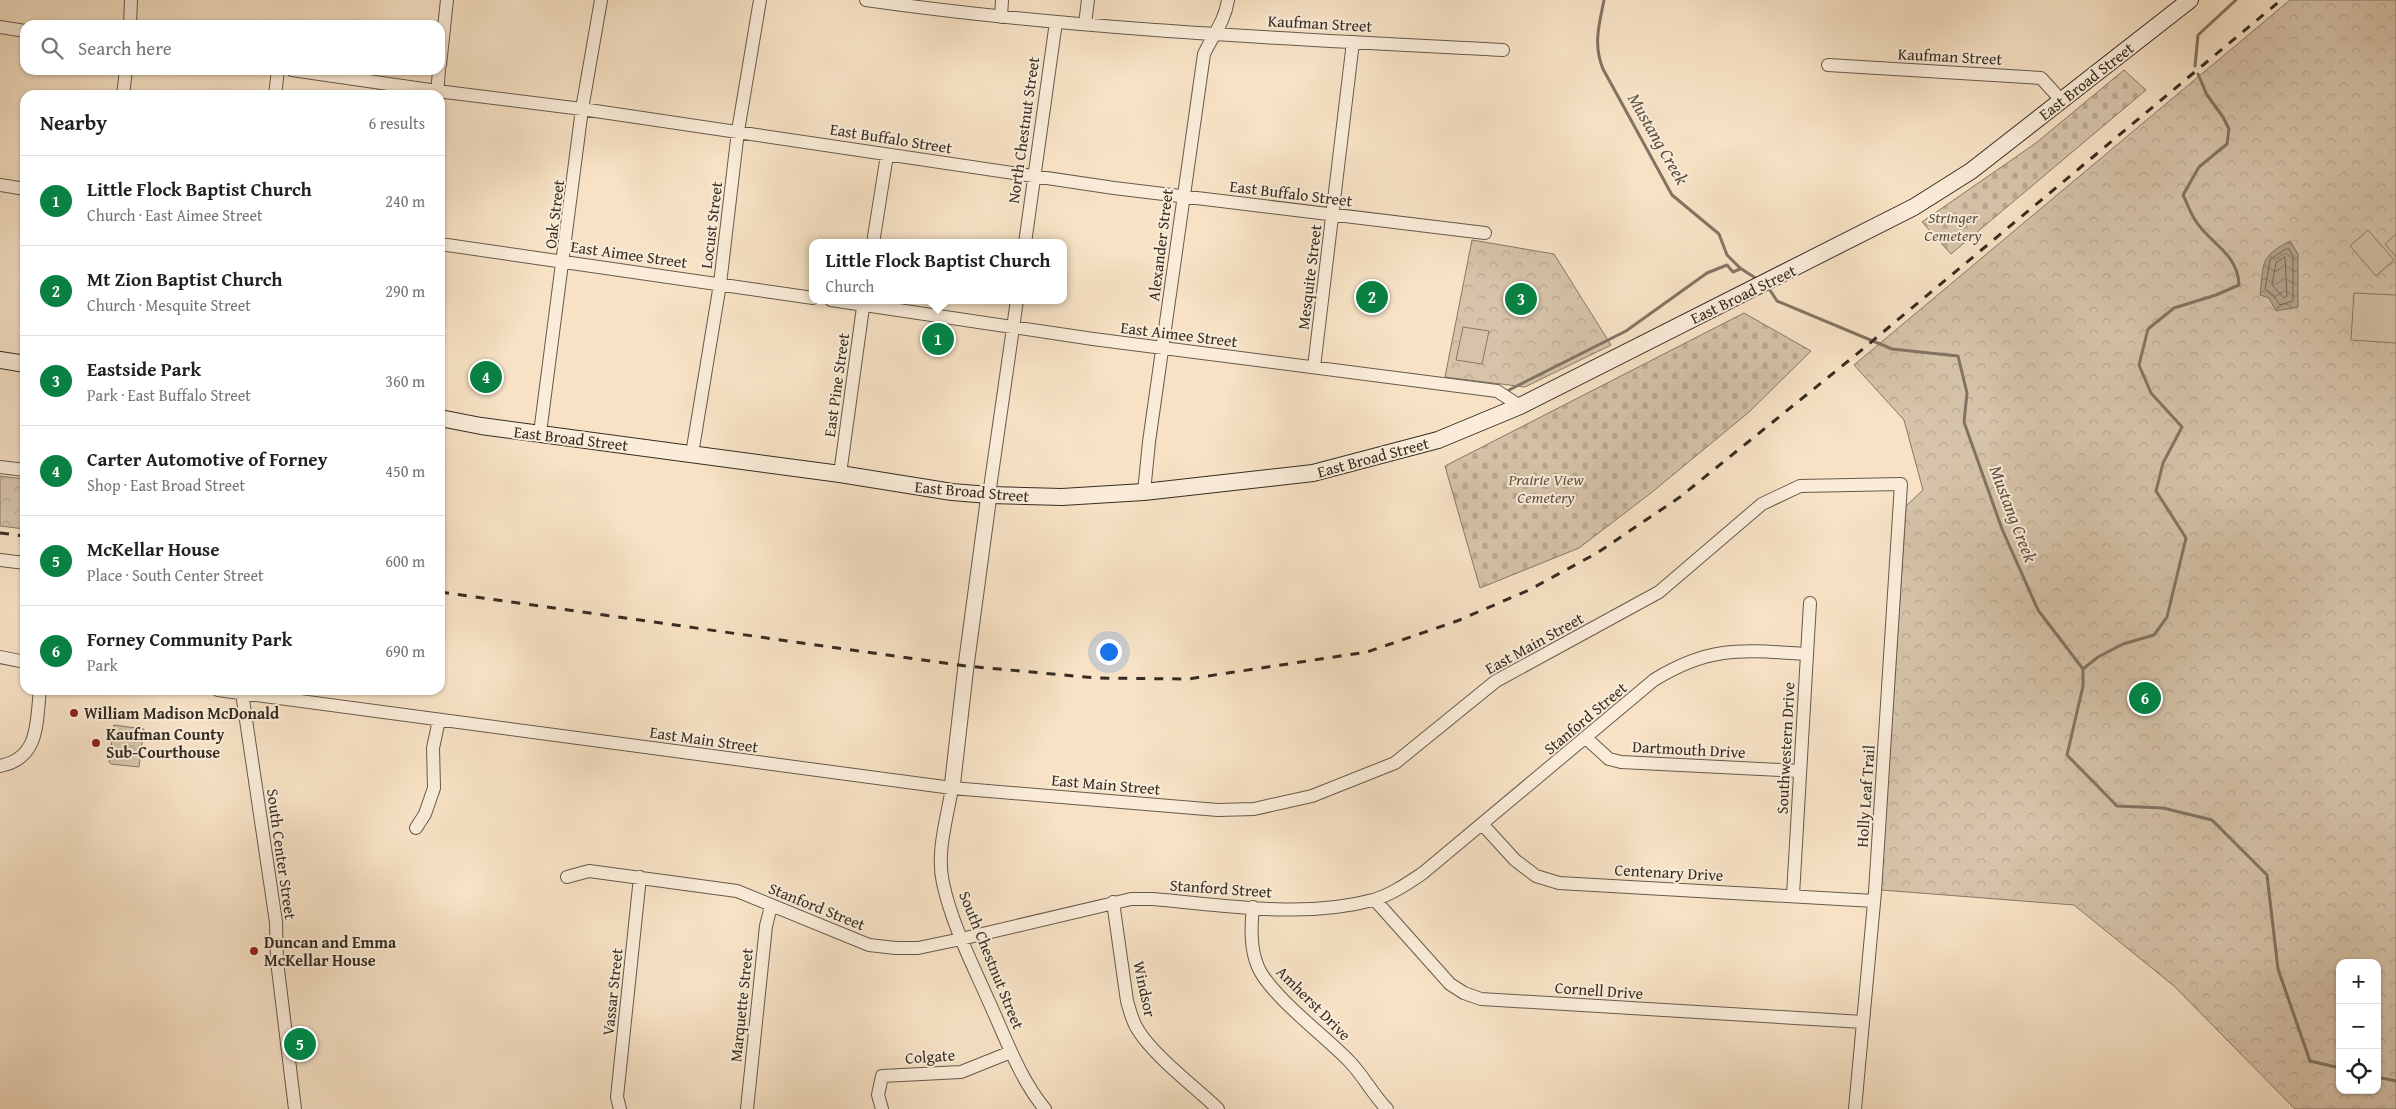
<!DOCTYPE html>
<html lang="en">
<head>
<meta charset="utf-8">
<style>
  body { margin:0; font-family:"Gentium Book Plus",serif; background:#f2f2f2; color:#202124 }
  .controls { position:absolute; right:15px; bottom:15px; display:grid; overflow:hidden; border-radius:10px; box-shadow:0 1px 4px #0004 }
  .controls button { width:45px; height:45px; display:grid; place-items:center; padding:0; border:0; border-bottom:1px solid #e0e0e0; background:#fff; color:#202124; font:25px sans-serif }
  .you { position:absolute; left:1108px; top:651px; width:18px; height:18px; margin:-12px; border:4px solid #fff; border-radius:50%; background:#1a73e8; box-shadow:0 0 0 8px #1a73e833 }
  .badge { display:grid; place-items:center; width:32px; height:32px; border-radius:50%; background:#0b8043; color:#fff; font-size:16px; font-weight:700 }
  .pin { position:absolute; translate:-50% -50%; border:2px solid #fff; box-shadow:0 1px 5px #0006 }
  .popup { position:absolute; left:809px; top:239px; width:258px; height:65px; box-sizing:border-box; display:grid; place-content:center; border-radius:10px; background:#fff; filter:drop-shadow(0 1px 4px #0005); font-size:16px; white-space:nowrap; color:#757577 }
  .popup b { font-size:19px; color:#202124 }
  .popup::after { content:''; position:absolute; left:50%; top:100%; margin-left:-10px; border:10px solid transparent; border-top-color:#fff }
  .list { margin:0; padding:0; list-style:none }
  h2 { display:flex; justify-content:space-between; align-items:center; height:65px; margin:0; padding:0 20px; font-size:21px }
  h2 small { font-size:16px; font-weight:400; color:#757577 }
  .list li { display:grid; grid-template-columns:32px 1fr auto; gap:15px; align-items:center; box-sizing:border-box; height:90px; padding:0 20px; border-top:1px solid #e0e0e0 }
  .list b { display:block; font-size:19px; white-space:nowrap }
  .list p { margin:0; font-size:16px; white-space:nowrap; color:#757577 }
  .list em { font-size:16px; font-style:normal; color:#757577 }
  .icon { flex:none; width:28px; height:28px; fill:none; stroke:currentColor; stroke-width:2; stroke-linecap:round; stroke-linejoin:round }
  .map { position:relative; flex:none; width:2396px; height:1109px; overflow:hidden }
  .search { position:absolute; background:#fff; box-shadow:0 1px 4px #0004; left:20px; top:20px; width:425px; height:55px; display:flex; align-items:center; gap:12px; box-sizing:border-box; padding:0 18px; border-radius:15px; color:#757577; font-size:19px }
  .panel { position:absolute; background:#fff; box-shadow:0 1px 4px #0004; left:20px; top:90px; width:425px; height:605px; border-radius:15px }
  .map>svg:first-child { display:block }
  .cemetery { fill:url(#cemetery-stones); stroke:#867866 }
  .park { fill:url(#park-crowns); stroke:#867866; fill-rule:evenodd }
  .pitch { fill:#d6c3a9; stroke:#867866 }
  .water { fill:url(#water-waves); stroke:#827463 }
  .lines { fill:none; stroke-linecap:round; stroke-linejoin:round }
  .shore { stroke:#766858; stroke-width:1 }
  .stream { stroke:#827463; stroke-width:3 }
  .minor-casing { stroke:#665a4b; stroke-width:14 }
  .tertiary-casing { stroke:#665a4b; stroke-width:17 }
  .secondary-casing { stroke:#362c22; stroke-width:18 }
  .minor { stroke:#faecd9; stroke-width:12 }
  .tertiary { stroke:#faecd9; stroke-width:15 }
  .secondary { stroke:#faecd9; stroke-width:16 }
  .rail { stroke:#362c22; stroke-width:3; stroke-dasharray:9 9; stroke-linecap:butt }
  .poi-dot { fill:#8f2418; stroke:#faecd9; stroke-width:2 }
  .labels { text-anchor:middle; stroke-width:4; stroke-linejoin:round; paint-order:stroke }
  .street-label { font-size:16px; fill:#362c22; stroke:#faecd9 }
  .park-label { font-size:16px; font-style:italic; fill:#5e5244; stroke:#faecd9 }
  .poi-label { font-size:16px; font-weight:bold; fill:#362c22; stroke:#faecd9; text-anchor:start }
  .water-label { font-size:18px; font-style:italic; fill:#5c5042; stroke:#faecd9 }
</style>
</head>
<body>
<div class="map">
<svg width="2396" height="1109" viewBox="0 0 2396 1109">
  <defs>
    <pattern id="cemetery-stones" width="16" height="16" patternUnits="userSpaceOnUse" patternTransform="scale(1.25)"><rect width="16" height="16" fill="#d6c3a9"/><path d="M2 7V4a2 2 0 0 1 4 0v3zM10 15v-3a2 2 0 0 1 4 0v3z" fill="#b8a891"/></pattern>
    <pattern id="park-crowns" width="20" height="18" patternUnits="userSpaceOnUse" patternTransform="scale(1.25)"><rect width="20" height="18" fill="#d6c3a9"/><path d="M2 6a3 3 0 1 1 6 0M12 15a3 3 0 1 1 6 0" fill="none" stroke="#b8a891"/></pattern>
    <pattern id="water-waves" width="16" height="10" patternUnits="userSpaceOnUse" patternTransform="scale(1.25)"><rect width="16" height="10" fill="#b5a48e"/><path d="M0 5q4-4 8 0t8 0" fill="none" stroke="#948674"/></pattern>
  </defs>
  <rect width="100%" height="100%" fill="#f7e2c5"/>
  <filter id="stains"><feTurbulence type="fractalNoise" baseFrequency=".004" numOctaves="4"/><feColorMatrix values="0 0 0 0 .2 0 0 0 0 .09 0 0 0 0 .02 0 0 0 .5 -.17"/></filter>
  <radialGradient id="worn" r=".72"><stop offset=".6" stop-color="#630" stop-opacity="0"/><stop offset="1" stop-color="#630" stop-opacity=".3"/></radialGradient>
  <path class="cemetery" d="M2124,70l22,20 -195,164 -29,-32 114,-79z
    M1744,313l67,38 -62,61 -98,81 -72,55 -99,40 -35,-122z"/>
  <path class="park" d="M2290,0h106v1109h-101l-121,-123 -100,-81 -193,-15 25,-384 17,-16 -19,-70 -50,-55zM2340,963h37v127h-37z
    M1472,240l82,14 57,91 -86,42 -80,-10z
    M0,476l25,3v50l-25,-3z
    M114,725l30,4 -5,38 -28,-3 -2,-2z"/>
  <path class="pitch" d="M2368,230l26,30 -18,16 -26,-30z
    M2396,234v23l-11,-13z
    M2354,293l42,2v48l-45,-3z
    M1463,327l26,4 -7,33 -26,-4z"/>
  <path class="water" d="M2290,241l8,13v53l-22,4 -7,-13 -9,-3c4,-32 -1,-38 30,-54z"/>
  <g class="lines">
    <path class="shore" d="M2286,249h3l4,7v45l-13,4 -7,-10 -8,-6 5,-29z
      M2285,257l2,39 -3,2 -12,-13 4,-22z"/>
    <path class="stream" d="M1604,0c-5,25 -11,45 -1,69l69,126 47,39 8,21 13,13 17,11
      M2195,66l3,-31 38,-35
      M1768,287l9,14 115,48 66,7 9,37 -3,29 38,107 36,81 45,59v17l-16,69 50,51 46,2 49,12 55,55 11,94 32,92 30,7
      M1509,390l117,-59 81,-58 20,-8 6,7 7,-3
      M2083,669l15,-12 25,-13 31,-9 13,-18 19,-79 -30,-47 7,-28 19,-36 -31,-34 -12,-28 9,-36 26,-21 42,-13 23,-10c-1,-32 -29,-41 -44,-65 -5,-8 -8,-17 -12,-25l16,-28 28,-23 2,-15 -6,-12 -16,-22 -9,-21
      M2377,1077l19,4"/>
    <g class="minor-casing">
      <path id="minor" d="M866,0c211,30 425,39 637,50
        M1001,17l1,-17
        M1085,24l3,-24
        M130,25l1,-25
        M0,27l25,4
        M440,65l7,-65
        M1828,65l213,13 20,22
        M292,70l145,21 145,18 532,79 371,45
        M123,95l3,-25
        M275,95l3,-25
        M437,95l2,-25
        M0,185l25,4
        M873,243l14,-88
        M1025,243l31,-221
        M440,244l373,54
        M831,300l262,39 404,52 23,15
        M1314,367l39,-325
        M540,433l42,-324 19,-109
        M692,454l28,-170 18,-153 22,-131
        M0,467l25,3
        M840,474l24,-174
        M1144,492l5,-50 55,-388c9,-19 21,-33 24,-54
        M989,495l28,-195
        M0,560l25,3
        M0,657l25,5
        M218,690l734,98 266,22 36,-1 58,-13 83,-33 101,-82 163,-89 103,-88 38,-18 101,-2 -26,408 -20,217
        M242,693l34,229 1,39 18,148
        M1586,738l23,21 12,3 179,9
        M0,766c40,-8 36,-43 40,-76
        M952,788c-5,30 -16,65 -9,95 9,42 30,82 47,121 16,35 30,75 55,105
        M1483,825l32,35 21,16 23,7 315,18
        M416,828l9,-14 9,-26 -1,-40 6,-28
        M567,877l22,-6 148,20 132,54 27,3h22l43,-9 170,-40h22c72,6 149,20 220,1 18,-5 35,-17 50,-27l231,-193c56,-35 90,-30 153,-26
        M1793,895l17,-292
        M1375,900l75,84 14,9 17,6 382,23
        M1113,902l14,99c3,10 5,20 11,29 15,25 58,58 80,79
        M1253,907c-2,20 -3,41 5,60 12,28 68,70 91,94 14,14 24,34 38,48
        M620,1109l-3,-12 23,-220
        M747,1109l19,-183 5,-20
        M882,1109l-4,-14 4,-19 79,-4 50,-20"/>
    </g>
    <g class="tertiary-casing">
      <path id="tertiary" d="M952,788l14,-122 23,-171"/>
    </g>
    <g class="secondary-casing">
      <path id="secondary" d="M0,360l25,4
        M440,418l41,8 359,48 112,18 37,3 73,2 82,-5 169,-19 125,-33 82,-34 394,-199 57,-36 219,-171"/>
    </g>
    <use href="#minor" class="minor"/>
    <use href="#tertiary" class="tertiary"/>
    <use href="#secondary" class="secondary"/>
    <path class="rail" d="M0,533l25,3
      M440,592l526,74 130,12 92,1 179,-27 90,-31 72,-31 68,-37 83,-56 172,-139 429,-358"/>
  </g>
  <g class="poi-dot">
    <circle cx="74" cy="713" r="5"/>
    <circle cx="96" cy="743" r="5"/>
    <circle cx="254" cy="951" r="5"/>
  </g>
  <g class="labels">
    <g class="street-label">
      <text transform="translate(1320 23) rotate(3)" y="6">Kaufman Street</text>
      <text transform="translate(1950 56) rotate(3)" y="6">Kaufman Street</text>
      <text transform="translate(2086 81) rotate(-38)" y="6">East Broad Street</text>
      <text transform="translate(1023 130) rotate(-82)" y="6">North Chestnut Street</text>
      <text transform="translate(891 138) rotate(9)" y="6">East Buffalo Street</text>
      <text transform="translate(1291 193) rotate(7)" y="6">East Buffalo Street</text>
      <text transform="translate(554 214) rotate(-83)" y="6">Oak Street</text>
      <text transform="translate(711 225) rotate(-83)" y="6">Locust Street</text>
      <text transform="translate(1160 245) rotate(-83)" y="6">Alexander Street</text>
      <text transform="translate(629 254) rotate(8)" y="6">East Aimee Street</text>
      <text transform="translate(1309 277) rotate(-83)" y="6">Mesquite Street</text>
      <text transform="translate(1743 294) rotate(-26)" y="6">East Broad Street</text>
      <text transform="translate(1179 334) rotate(7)" y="6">East Aimee Street</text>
      <text transform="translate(836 385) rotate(-82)" y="6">East Pine Street</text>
      <text transform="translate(571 438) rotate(7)" y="6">East Broad Street</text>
      <text transform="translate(1373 457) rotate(-15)" y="6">East Broad Street</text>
      <text transform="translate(972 491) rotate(5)" y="6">East Broad Street</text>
      <text transform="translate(1534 643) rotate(-29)" y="6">East Main Street</text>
      <text transform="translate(1585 718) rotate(-40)" y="6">Stanford Street</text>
      <text transform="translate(704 739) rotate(8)" y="6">East Main Street</text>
      <text transform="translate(1785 748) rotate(-87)" y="6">Southwestern Drive</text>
      <text transform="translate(1689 749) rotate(3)" y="6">Dartmouth Drive</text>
      <text transform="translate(1106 784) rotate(5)" y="6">East Main Street</text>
      <text transform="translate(1865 796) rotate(-86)" y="6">Holly Leaf Trail</text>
      <text transform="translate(282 854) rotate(82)" y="6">South Center Street</text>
      <text transform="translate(1669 872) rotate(3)" y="6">Centenary Drive</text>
      <text transform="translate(1221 888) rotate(4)" y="6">Stanford Street</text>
      <text transform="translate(817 906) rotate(22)" y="6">Stanford Street</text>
      <text transform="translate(992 960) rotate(68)" y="6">South Chestnut Street</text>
      <text transform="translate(1145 989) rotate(78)" y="6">Windsor</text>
      <text transform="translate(1599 990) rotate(4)" y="6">Cornell Drive</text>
      <text transform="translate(612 992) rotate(-84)" y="6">Vassar Street</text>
      <text transform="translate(1314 1003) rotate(45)" y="6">Amherst Drive</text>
      <text transform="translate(741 1005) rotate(-84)" y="6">Marquette Street</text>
      <text transform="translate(930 1056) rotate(-4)" y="6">Colgate</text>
    </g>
    <g class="park-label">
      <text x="1953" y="223">Stringer<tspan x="1953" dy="18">Cemetery</tspan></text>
      <text x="1546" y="485">Prairie View<tspan x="1546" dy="18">Cemetery</tspan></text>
    </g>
    <g class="poi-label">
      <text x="84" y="719">William Madison McDonald</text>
      <text x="106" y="740">Kaufman County<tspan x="106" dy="18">Sub-Courthouse</tspan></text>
      <text x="264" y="948">Duncan and Emma<tspan x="264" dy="18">McKellar House</tspan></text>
    </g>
    <g class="water-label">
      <text transform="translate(1658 139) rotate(60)" y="6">Mustang Creek</text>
      <text transform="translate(2013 514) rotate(69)" y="6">Mustang Creek</text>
    </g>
  </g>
  <rect width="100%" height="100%" filter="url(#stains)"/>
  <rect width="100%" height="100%" fill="url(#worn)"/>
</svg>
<div class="controls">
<button>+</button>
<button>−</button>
<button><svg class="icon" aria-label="locate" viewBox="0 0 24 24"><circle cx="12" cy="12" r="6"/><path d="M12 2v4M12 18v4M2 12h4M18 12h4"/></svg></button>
</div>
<div class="you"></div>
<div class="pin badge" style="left:938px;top:339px">1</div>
<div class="popup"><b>Little Flock Baptist Church</b>Church</div>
<div class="pin badge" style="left:1372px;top:297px">2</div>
<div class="pin badge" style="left:1521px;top:299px">3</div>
<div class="pin badge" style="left:486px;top:377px">4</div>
<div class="pin badge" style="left:300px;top:1044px">5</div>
<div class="pin badge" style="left:2145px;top:698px">6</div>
<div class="search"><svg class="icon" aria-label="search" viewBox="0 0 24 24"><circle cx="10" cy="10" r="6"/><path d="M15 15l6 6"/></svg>Search here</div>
<section class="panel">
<h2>Nearby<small>6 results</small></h2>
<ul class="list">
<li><span class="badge">1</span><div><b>Little Flock Baptist Church</b><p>Church · East Aimee Street</p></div><em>240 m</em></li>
<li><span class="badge">2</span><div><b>Mt Zion Baptist Church</b><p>Church · Mesquite Street</p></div><em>290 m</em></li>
<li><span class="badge">3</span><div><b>Eastside Park</b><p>Park · East Buffalo Street</p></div><em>360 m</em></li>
<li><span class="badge">4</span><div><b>Carter Automotive of Forney</b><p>Shop · East Broad Street</p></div><em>450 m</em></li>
<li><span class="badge">5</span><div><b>McKellar House</b><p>Place · South Center Street</p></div><em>600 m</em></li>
<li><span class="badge">6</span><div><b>Forney Community Park</b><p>Park</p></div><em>690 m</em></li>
</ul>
</section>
</div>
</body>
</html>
